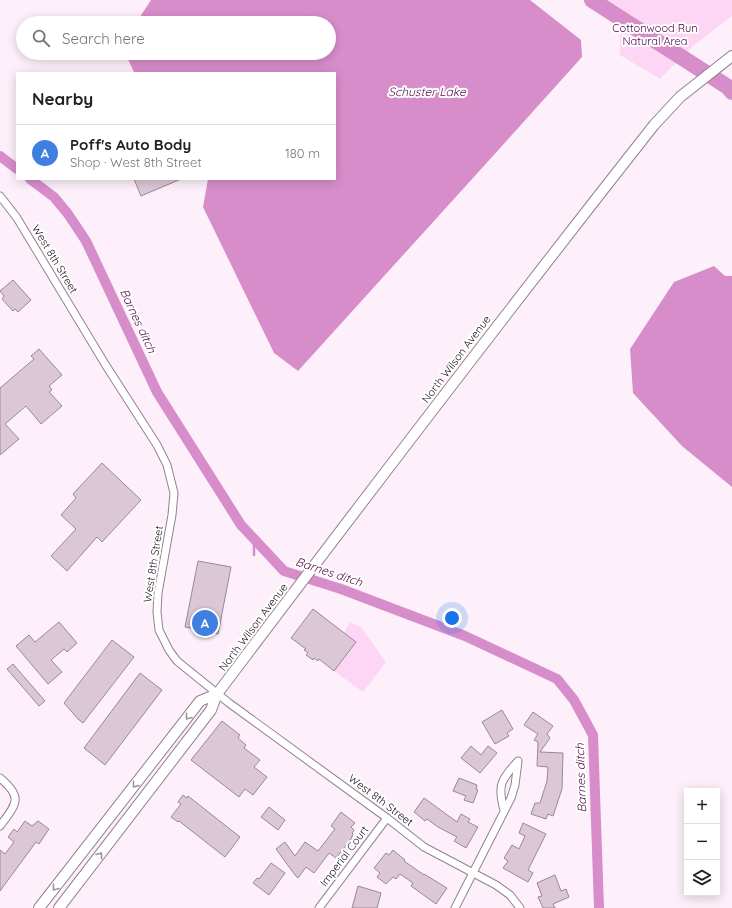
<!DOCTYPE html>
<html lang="en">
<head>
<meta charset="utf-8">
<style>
  body { margin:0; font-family:Quicksand,sans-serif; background:#f6f6f6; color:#202124 }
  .controls { position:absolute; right:12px; bottom:12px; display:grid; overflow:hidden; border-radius:0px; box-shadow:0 2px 10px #0003 }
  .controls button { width:36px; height:36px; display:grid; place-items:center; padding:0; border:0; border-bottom:1px solid #e0e0e0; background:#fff; color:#202124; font:20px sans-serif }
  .you { position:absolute; left:452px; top:618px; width:14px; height:14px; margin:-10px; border:3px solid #fff; border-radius:50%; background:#1a73e8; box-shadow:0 0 0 6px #1a73e833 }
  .badge { display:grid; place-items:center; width:26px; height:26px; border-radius:50%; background:#111827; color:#fff; font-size:13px; font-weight:700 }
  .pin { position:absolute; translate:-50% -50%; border:2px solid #fff; box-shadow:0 1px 4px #0006 }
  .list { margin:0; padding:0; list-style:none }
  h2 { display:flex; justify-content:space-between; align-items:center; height:52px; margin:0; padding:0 16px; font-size:17px }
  h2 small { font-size:13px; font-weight:400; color:#757577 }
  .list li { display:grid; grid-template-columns:26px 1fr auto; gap:12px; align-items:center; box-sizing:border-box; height:56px; padding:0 16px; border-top:1px solid #e0e0e0 }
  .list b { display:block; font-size:15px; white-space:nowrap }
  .list p { margin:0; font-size:13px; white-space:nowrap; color:#757577 }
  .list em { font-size:13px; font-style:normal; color:#757577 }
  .icon { flex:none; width:22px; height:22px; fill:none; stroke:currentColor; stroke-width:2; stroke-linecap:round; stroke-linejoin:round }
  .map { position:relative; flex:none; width:732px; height:908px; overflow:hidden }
  .search { position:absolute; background:#fff; box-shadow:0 2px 10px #0003; left:16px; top:16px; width:320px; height:44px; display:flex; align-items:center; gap:10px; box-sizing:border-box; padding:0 14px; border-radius:22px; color:#757577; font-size:15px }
  .panel { position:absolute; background:#fff; box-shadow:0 2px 10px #0003; left:16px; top:72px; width:320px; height:108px; border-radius:0px }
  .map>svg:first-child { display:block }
  .green { fill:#fdd5f5 }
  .water { fill:#d88dcb }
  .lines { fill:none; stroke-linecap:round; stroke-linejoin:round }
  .stream { stroke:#d88dcb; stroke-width:2.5 }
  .canal { stroke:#d88dcb; stroke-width:10 }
  .river { stroke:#d88dcb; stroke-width:16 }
  .building { fill:#dcc7d7; stroke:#9b8797 }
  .minor-casing { stroke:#948190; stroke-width:9 }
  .secondary-casing { stroke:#948190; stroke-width:12 }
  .minor { stroke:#fff; stroke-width:7 }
  .secondary { stroke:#fff; stroke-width:10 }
  .oneway { stroke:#999698 }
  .labels { text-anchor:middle; stroke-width:4; stroke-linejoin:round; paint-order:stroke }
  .park-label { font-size:11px; fill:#490442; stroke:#fff }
  .street-label { font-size:11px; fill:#1c151b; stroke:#fff }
  .water-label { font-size:12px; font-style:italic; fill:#520f4b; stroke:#fff }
</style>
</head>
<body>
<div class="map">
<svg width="732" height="908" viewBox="0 0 732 908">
  <rect width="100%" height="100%" fill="#fdf0fa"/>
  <path class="green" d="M590,0h142v16l-38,29 -34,34 -40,-24v-37z
    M350,622l11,5 25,35 -23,30 -29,-21 22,-29 -12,-9z"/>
  <path class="water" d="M151,0h379l51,40 1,17 -90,100 -194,214 -24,-18 -71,-146 5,-28h127v-106h-199l-2,-1 -9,-19h204v-30h-193z
    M714,266l11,10h7v211l-50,-41 -49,-53 -3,-44 44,-67z"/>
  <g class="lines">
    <path class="stream" d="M254,555v-15"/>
    <path class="canal" d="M0,156l17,13
      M30,179l24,18 14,17 18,27 71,151 84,133 43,46 57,18 124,47 92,43 17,21 19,35 6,173"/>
    <path class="river" d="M592,0l136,87 4,5"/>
  </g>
  <path class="building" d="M134,179h47l-40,17z
    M13,280l18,20 -13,12 -3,-3 -2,2 -11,-12 2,-3 -4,-5z
    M39,349l23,26 -13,11 3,4 -3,2 13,14 -21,18 -15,-18 -21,18 14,15 -19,16v-67l34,-29 -3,-3z
    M102,463l39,37 -39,42 -5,-5 -30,34 -16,-15 25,-27 -15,-14 15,-17 -3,-4z
    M198,561l33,6 -13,67 -33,-7z
    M313,609l43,33 -22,29 -15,-12 -1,2 -4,-3 -1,2 -7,-5 2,-2 -4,-3 2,-1 -15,-11z
    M59,622l18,21 -10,9 -3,-3 -13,11 11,12 -14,12 -32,-38 13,-11 6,7z
    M112,640l22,17 -51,66 -5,-4 -14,-16z
    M13,664l32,37 -6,5 -32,-37z
    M140,673l22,17 -57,75 -21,-17z
    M502,710l11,19 -6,4 2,3 -14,8 -13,-22z
    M533,712l20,14 -6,8 3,4 -10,14 23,1 -1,36 -9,27 -5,-2 -2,5 -15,-5 4,-11h5l7,-22 1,-14 -11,-1 1,-24 -4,-2 4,-6 -14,-9z
    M222,721l18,14 -2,3 8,7 -2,3 16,12 -6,7 13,10 -14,18 -8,-6 -6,8 -48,-37z
    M471,746l10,9 7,-9 9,7 -17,20 -19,-15z
    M459,778l18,7 -1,4 2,1 -5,13 -9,-3 2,-4 -13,-5z
    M183,795l4,3 1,-2 52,41 -15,20 -46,-36 -1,1 -7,-5 10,-13 -3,-2z
    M424,798l33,24 4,-8 9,5 -2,3 10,5 -12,21 -12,-7 3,-4 -19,-10 -11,-8 -2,2 -11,-9z
    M269,807l16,13 -7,10 -17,-13z
    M341,812l14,11 -4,4 3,3 -2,3 1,1 -2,5 -15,19 -7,-5 -15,20 -8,-6 -8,11 -3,-3 -19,-26 9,-7 10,14 10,-14 13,9 17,-22 -4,-3z
    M25,821l7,5 6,-5 11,8 -10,15 -3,-2 -36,49v-41l5,4 9,-12 -6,-5 6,-8 3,3z
    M523,823l23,11 -18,36 5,3 -5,9 -25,-14 5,-7 -4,-3 8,-13 7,4 6,-13 -6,-3z
    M393,850l12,10 -1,1 20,14v-1l23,14 -11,16 -25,-18 2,-3 -13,-9 -4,5 -3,-2 -7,7 -9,-7 3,-4 -6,-5 12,-15 3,2z
    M271,863l14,10 -16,22 -16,-12 4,-5 2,1z
    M555,875l6,16 5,-2 3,8 -16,7 2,4h-12l-5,-11 4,-1 -5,-13z
    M358,886l23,7 -4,15h-25z"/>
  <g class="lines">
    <g class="minor-casing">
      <path id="minor" d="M0,196l17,22 88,146 52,81 10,20 7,28 -2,22 -14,78 -1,19 2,18 10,20 8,11 52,42 158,115 37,29 72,38 14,10 10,13
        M0,778c24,20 16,26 0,48
        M319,908l68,-90
        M455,908l56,-110 4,-13 3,-24c-17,19 -21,24 -14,49"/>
    </g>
    <g class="secondary-casing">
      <path id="secondary" d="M39,908l161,-207 17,-7
        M59,908l152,-198 6,-16c144,-191 289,-381 437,-569l26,-28 52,-41"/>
    </g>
    <use href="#minor" class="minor"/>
    <use href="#secondary" class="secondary"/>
  </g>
  <defs><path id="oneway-chevron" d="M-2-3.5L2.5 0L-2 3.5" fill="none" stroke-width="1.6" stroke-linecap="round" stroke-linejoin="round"/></defs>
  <g class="oneway">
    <use href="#oneway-chevron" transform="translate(188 717) rotate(128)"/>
    <use href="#oneway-chevron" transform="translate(135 785) rotate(128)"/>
    <use href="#oneway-chevron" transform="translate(100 855) rotate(-52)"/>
    <use href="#oneway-chevron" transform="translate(55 888) rotate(128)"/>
  </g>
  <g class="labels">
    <g class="park-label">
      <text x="655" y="32">Cottonwood Run<tspan x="655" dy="13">Natural Area</tspan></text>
    </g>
    <g class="street-label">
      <text transform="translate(55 259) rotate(59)" y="4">West 8th Street</text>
      <text transform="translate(456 359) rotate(-53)" y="4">North Wilson Avenue</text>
      <text transform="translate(153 564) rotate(-81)" y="4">West 8th Street</text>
      <text transform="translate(253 627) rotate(-53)" y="4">North Wilson Avenue</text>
      <text transform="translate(381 800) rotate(37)" y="4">West 8th Street</text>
      <text transform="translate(344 856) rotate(-53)" y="4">Imperial Court</text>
    </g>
    <g class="water-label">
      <text x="427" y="96">Schuster Lake</text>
      <text transform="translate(138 321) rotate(65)" y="4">Barnes ditch</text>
      <text transform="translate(329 572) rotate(18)" y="4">Barnes ditch</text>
      <text transform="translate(581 778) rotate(-92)" y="4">Barnes ditch</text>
    </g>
  </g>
</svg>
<div class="controls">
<button>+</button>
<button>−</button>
<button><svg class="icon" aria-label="layers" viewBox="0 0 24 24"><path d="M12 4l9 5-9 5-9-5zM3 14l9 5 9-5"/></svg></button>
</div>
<div class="you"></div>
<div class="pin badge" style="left:205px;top:623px;background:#3f7fe0">A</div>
<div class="search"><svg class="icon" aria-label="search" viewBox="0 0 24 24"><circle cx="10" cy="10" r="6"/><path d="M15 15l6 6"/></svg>Search here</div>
<section class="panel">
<h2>Nearby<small></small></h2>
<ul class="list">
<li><span class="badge" style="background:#3f7fe0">A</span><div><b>Poff's Auto Body</b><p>Shop · West 8th Street</p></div><em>180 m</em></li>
</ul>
</section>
</div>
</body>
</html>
